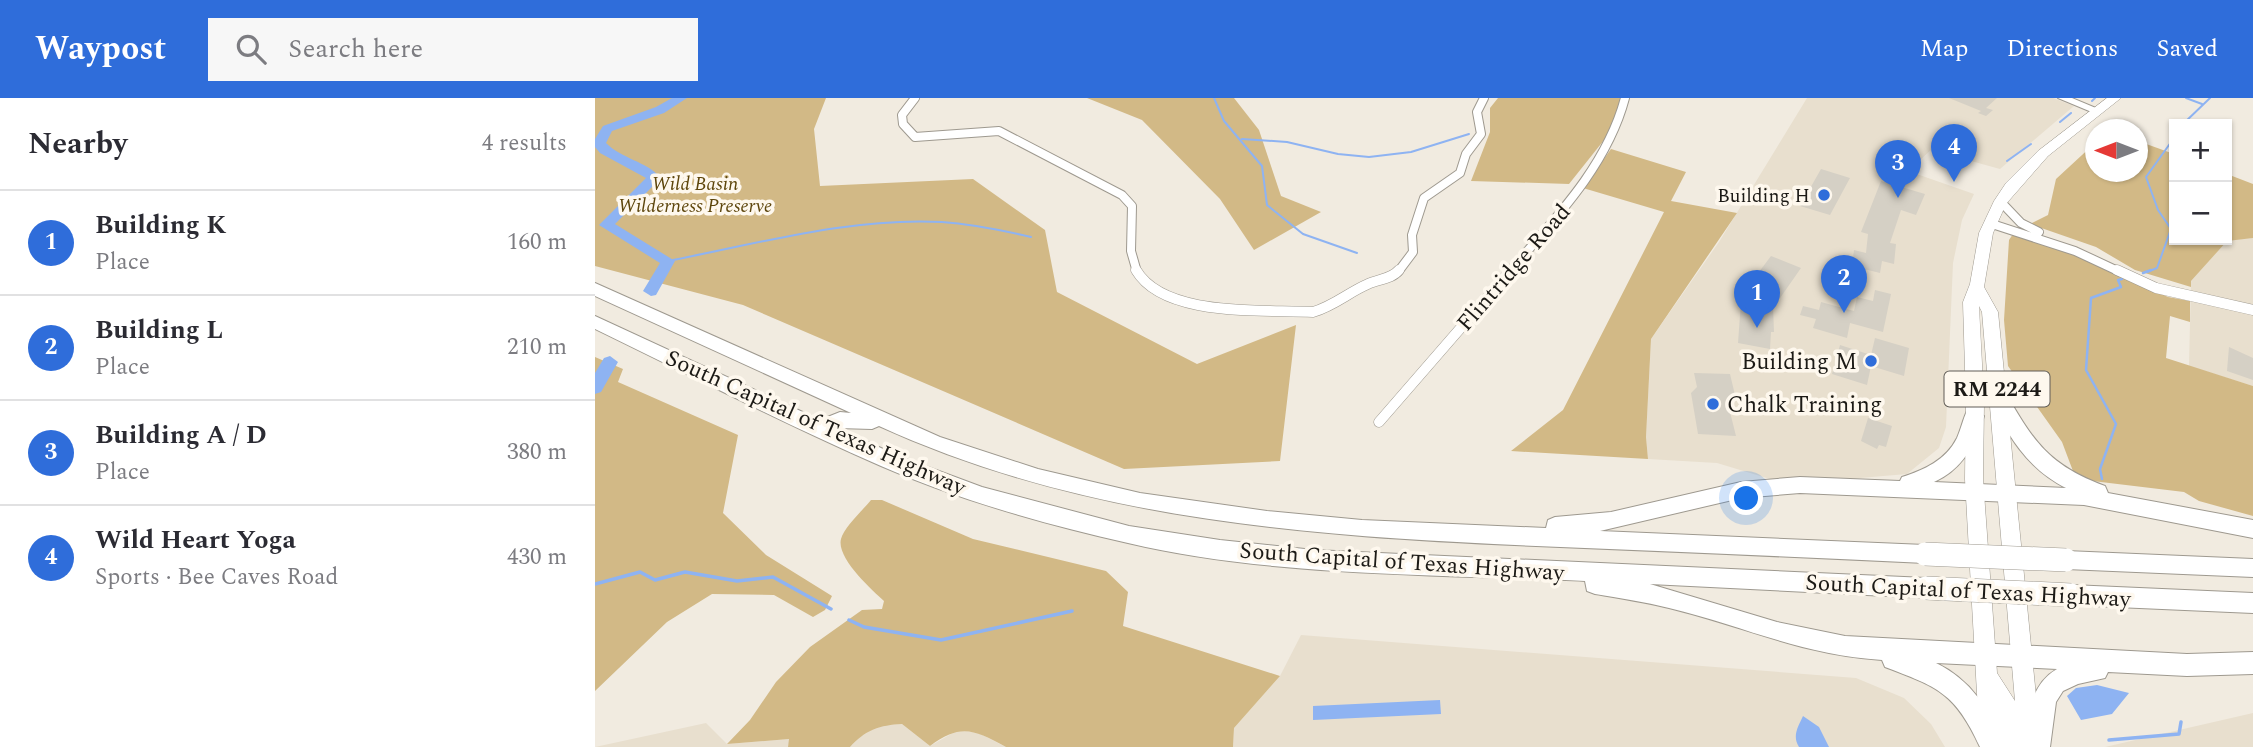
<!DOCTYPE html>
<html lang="en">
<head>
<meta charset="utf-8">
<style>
  body { margin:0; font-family:Spectral,serif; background:#f7f7f7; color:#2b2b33 }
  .controls { position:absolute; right:21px; top:21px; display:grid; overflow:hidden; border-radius:0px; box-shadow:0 2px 5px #0004 }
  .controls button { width:63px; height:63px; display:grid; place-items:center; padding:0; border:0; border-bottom:2px solid #e1e1e2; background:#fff; color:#2b2b33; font:35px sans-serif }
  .compass { position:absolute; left:1490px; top:21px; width:63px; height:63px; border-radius:50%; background:#fff; box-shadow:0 2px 5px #0004; rotate:270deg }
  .you { position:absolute; left:1152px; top:401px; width:24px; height:24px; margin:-18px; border:5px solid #fff; border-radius:50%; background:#1a73e8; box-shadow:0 0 0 10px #1a73e833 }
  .badge { display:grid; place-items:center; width:46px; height:46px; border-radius:50%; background:#2f6dda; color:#fff; font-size:23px; font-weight:700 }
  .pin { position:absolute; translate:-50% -58px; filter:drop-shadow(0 2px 4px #0008) }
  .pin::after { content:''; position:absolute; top:37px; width:24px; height:21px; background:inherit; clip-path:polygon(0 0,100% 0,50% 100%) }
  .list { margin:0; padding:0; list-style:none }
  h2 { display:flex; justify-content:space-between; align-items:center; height:91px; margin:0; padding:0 28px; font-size:30px }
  h2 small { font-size:23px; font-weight:400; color:#7c7c81 }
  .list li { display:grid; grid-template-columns:46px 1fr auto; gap:21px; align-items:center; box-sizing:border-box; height:105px; padding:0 28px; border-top:2px solid #e1e1e2 }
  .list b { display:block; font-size:26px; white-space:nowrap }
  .list p { margin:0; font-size:23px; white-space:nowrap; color:#7c7c81 }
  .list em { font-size:23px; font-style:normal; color:#7c7c81 }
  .icon { flex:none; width:38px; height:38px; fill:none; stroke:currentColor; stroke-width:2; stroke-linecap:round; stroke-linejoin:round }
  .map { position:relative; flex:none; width:1658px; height:649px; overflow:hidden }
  header { display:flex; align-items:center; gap:42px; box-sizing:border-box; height:98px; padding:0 35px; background:#2f6dda; color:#fff }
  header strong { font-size:33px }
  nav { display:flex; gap:38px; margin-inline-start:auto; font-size:24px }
  .search { width:490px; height:63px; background:#f7f7f7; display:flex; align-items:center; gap:18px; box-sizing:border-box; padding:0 24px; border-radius:0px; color:#7c7c81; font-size:26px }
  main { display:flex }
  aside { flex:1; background:#fff }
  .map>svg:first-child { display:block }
  .built { fill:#e8dfce }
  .green { fill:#d2b986 }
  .water { fill:#8eb3f2 }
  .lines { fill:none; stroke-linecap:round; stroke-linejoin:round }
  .stream-far2 { stroke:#8eb3f2; stroke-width:2 }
  .stream-far1 { stroke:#8eb3f2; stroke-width:2.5 }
  .stream { stroke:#8eb3f2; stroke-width:3.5 }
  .river { fill:#8eb3f2; fill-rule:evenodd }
  .building { fill:#d5d0c5 }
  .minor-far1-casing { stroke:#9e998f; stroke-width:10 }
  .minor-casing { stroke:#9e998f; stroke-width:11 }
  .tertiary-casing { stroke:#9e998f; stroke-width:2 }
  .primary-casing { stroke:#9e998f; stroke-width:1 }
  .trunk-casing { stroke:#9e998f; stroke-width:2 }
  .minor-far1 { stroke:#fff; stroke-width:8 }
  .minor { stroke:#fff; stroke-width:10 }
  .tertiary { fill:#fff; fill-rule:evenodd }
  .primary { fill:#fff; fill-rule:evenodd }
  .trunk { fill:#fff; fill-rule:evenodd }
  .trunk-bridge-casing { stroke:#9e998f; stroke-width:24; stroke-linecap:butt }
  .trunk-bridge { stroke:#fff; stroke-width:23 }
  .poi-dot { fill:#2f6dda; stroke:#fef8ee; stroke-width:2.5 }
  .labels { text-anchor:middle; stroke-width:7; stroke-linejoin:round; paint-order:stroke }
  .far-park-label { font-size:19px; font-style:italic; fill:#5d450b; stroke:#fef8ee }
  .far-poi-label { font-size:19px; fill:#1c1a16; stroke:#fef8ee; text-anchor:end }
  .shield { fill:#fef8ee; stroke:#605d57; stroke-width:2 }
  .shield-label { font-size:21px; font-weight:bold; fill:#1c1a16 }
  .street-label { font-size:23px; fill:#1c1a16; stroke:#fef8ee }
  .poi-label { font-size:23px; fill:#1c1a16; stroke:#fef8ee; text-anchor:end }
</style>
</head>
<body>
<header>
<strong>Waypost</strong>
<div class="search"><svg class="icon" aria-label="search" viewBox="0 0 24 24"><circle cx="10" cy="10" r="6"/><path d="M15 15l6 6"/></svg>Search here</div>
<nav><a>Map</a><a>Directions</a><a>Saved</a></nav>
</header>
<main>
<aside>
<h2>Nearby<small>4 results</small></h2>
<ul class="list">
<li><span class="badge">1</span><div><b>Building K</b><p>Place</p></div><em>160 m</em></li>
<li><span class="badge">2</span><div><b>Building L</b><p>Place</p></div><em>210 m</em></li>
<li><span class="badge">3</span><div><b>Building A / D</b><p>Place</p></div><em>380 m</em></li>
<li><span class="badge">4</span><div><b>Wild Heart Yoga</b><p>Sports · Bee Caves Road</p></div><em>430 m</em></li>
</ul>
</aside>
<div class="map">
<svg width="1658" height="649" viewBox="0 0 1658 649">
  <rect width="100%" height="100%" fill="#f1ebe0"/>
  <path class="built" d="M1212,0h246l21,8 -74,63 -69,-19 -23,21 66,23 -12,26 -9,43 -7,164 -7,21 -32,26 -59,5h-78l-53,-16 -69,-4 -2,-22 5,-98 68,-97z
    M1658,140v148l-64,-20 2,-85 36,-41z
    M706,537l555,43 48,20 27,26 14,23h-712l1,-19 46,-52z
    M1658,615v34h-148z
    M111,625l21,21 63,-5 -2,8h-193z
    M307,626l28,22 28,-16 21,3 27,14h-156l9,-10 21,-12z"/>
  <path class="green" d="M0,0h231l-12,31 6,57 153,-7 72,51 12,62 140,72 99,-39 -16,136 -156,8 -381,-164 -148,-39z
    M492,0h147l25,32 22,66 40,16 -67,38 -34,-51 -78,-79z
    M903,0h124l-10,32 -43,54 -98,-3 19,-49v-24z
    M1543,43l36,13v86h53v-66l26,10v54l-26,3 -36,40v6l-56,-17 -39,-23 -66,-23 18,-9 8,-36 39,-36v29h42z
    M1016,51l75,23 -15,29 66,12 -86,126 -5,98 2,22 -137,-8 52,-41 101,-198 -81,-24z
    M1418,136l75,25 80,38 22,4v21l-20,-6 -4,42 87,28v130l-54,-15 -15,-9 -108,-13 -14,-37 -54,-76 -4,-46 5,-80z
    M0,259l28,12 -5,13 120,53 -15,78 43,42 66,41 -7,14 -12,7 -39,-22 -62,-1 -45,28 -72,69z
    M276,402h11l91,39 133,32 22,21 -5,34 157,50 -46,52 -1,19h-227c-32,-17 -45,-24 -76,-1l-28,-22c-22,1 -37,6 -52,23h-62l1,-8 -62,5 23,-24 26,-38 34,-35 52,-37 20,-1 2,-8c-12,-11 -48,-43 -43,-62 3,-12 22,-29 30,-39z"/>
  <path class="water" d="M1502,587l32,8 -17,21 -31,6 -14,-24 9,-8z
    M845,602l1,14 -128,6v-14z
    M1208,618l16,11 10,20h-30c-7,-11 -1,-20 4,-31z"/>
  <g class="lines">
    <path class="stream-far2" d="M619,0l10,23 38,45 5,39 36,29 54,19
      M1591,0l16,6
      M1497,3l3,-3
      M1465,24l11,-9
      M1588,26l27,-26
      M647,41l45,3 51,12 31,3 42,-5 58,-18
      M0,48l4,-2
      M1412,63l24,-17
      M73,163c89,-17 182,-44 274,-39 30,2 59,8 89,15
      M1552,174l10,-4 14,-39 -13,-19 -12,-33 28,-39"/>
    <path class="stream-far1" d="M1548,175l8,-3
      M1507,381l-2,-10 16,-45 -30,-54 5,-72 30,-11 -3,-7 4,-1"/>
    <path class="stream" d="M0,486l45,-12 15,8 30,-8 52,9 36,-4 58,32
      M254,522l15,7 77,13 131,-29
      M1514,642l70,-6 2,-12"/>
    <path class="river" d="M77,0h15l-23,15 -52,18 -6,12c16,16 40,18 55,35l-46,46 60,37 -19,34 -5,1 -8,-5 17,-28 -61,-38 47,-47 -46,-25 -5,-6v-8l8,-13 53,-19z
      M15,258l8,6 -17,30 -6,2v-21l9,-15z"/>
  </g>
  <path class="building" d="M1354,0h48l-11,10 7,2 -7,6 -8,-3 3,-2z
    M1226,71l29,9 -20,37 -30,-9z
    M1286,83l44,13 -9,21 -15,-5 -11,33 6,1 -2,20 -12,-3 -2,12 -28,-7 2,-16 12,3 2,-19 -7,-2z
    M1176,158l30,12 -23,33 -31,-13z
    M1280,192l16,4 -8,38 -33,-9 -3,15 -34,-10 3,-9 -16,-4 3,-9 16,4 2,-8 33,9 3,-14 16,4z
    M1146,203l32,5 1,26h-3l-1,17 -32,-6z
    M1280,240l34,10 -5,28 -33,-10 -4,19 -35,-11 8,-29 31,10z
    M1634,249l24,11v22l-26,-9z
    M1099,275l36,1 5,21 -6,13 7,28 -38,-2 -7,-41 6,-6z
    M1273,320l24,8 -6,21 -7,-2 -2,4 -16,-8z"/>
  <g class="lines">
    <g class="minor-far1-casing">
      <path id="minor-far1" d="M320,0l-13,17 1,9 12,13 84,-6 123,64 10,11 -1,45 6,21
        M1405,103l21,22 18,9
        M1394,125l86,28 45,21
        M803,174l15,-20 -1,-17 12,-37 36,-25 6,-19 15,-20 -4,-22 7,-14
        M914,174c46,-53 98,-106 116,-174"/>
    </g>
    <g class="minor-casing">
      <path id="minor" d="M541,172c28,48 128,39 177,42 21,-6 36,-20 55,-28 11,-5 24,-5 31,-14
        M1522,172l39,18 97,22
        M784,324l132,-152"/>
    </g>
    <g class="tertiary-casing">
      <path id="tertiary" d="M1463,0h14l31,13 -9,2z"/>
    </g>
    <g class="primary-casing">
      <path id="primary" d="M1512,0h14l-73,58 -42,48 -13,29 -9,54 14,25 43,435h-61l-15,-268 1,-77 -3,-100 7,-18 9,-51 15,-32 12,-18 32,-32zM1384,208l3,6 33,389 -18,-28 -14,-194 1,-77z"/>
    </g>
    <g class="trunk-casing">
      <path id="trunk" d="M0,185l345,154 98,32 102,24 127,18 95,9 184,8 2,-8 7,-3 56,-5 130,-30 59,-5 100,4 2,-4c22,-7 44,-17 55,-39 4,-9 6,-19 10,-27l7,-2 10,7c-8,28 -22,54 -50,66l132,6c-40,-20 -59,-54 -78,-93l9,-7 7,2c29,51 44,75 101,96l3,7 145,27v18l-169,-33 -284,-12 -59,5 -141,33 325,14 8,3 3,6 -3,6 -8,3c-130,-6 -259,-12 -389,-17 -225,-10 -449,-25 -657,-120l-7,3 -34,-1 58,27 86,32 147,39 91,14 94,10 612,28 8,3 3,7 -3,7 -8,3 -276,-14 127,38 68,14 342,18 66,-2v22l-66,2 -79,-4 -3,6 -27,6 -15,7 -7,11 -6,45h-26c4,-29 5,-62 33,-78l-121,-6c35,17 53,46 68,81l-2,3h-22c-25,-55 -43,-60 -95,-80l-3,-7c-81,-5 -138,-34 -213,-52 -24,-6 -50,-10 -74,-14l-8,-3 -2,-10c-148,-7 -313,-4 -457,-38 -84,-19 -169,-43 -247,-77 -97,-42 -191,-91 -286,-137v-13l225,104 20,-8 11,1 -256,-117z
        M1471,453l187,8v18l-187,-8 -8,-2 -3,-7 3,-7z
        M1476,487l182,8v20l-182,-8 -8,-3 -3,-7 3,-7z"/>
    </g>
    <use href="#minor-far1" class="minor-far1"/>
    <use href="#minor" class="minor"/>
    <use href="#tertiary" class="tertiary"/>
    <use href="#primary" class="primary"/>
    <use href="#trunk" class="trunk"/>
    <g class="trunk-bridge-casing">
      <path id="trunk-bridge" d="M1330,456l141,6
        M1331,490l145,7"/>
    </g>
    <use href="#trunk-bridge" class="trunk-bridge"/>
  </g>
  <g class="poi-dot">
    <circle cx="1229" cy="97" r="7"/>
    <circle cx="1276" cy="263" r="7"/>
    <circle cx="1118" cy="306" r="7"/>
  </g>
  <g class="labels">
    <g class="far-park-label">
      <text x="100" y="92">Wild Basin<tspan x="100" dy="22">Wilderness Preserve</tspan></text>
    </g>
    <g class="far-poi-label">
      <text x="1215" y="104">Building H</text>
    </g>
    <rect class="shield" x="1349.5" y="273.5" width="105" height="35" rx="5"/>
    <g class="shield-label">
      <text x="1402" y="298">RM 2244</text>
    </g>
    <g class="street-label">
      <text transform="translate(918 169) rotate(-49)" y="8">Flintridge Road</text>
      <text transform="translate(221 324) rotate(24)" y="8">South Capital of Texas Highway</text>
      <text transform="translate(807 463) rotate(4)" y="8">South Capital of Texas Highway</text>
      <text transform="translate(1373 492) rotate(3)" y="8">South Capital of Texas Highway</text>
    </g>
    <g class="poi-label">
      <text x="1262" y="271">Building M</text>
      <text x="1132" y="314" text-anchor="start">Chalk Training</text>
    </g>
  </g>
</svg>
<div class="controls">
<button>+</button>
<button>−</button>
</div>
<svg class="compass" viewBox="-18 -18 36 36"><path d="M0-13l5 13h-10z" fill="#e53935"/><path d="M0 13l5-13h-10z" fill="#7c7c81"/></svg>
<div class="you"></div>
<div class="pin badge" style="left:1162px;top:230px">1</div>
<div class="pin badge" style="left:1249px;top:215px">2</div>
<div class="pin badge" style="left:1303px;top:100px">3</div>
<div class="pin badge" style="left:1359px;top:84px">4</div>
</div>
</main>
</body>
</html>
